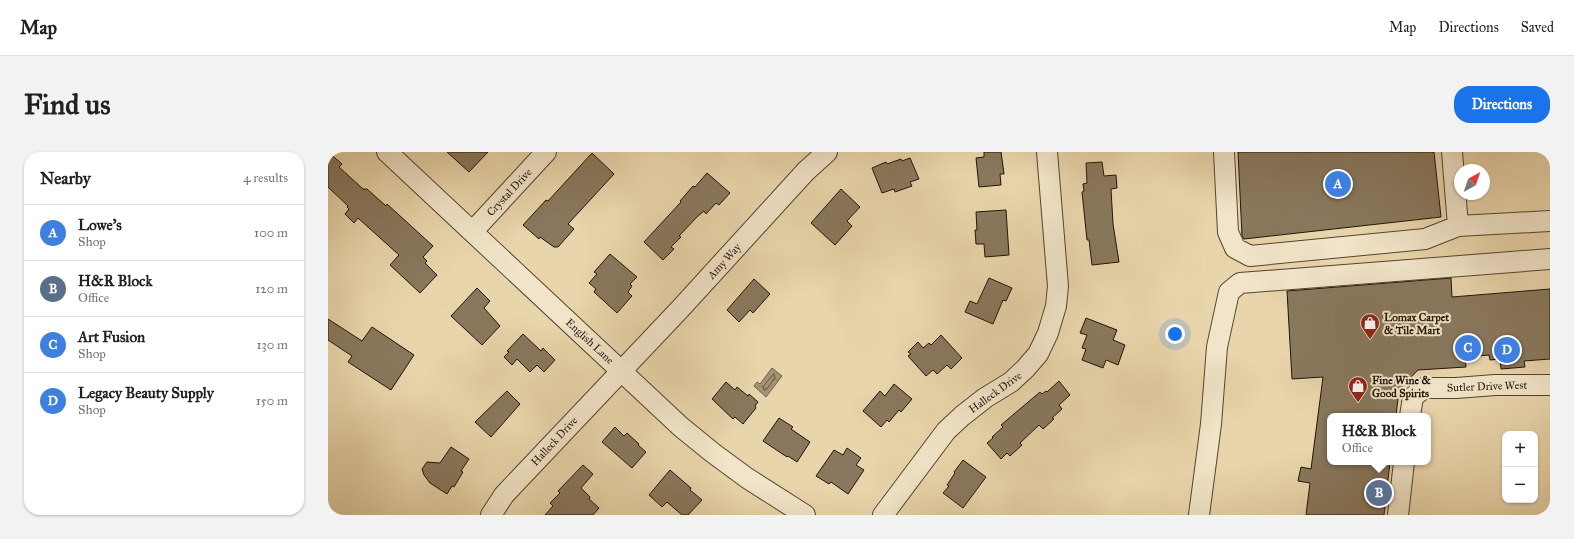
<!DOCTYPE html>
<html lang="en">
<head>
<meta charset="utf-8">
<style>
  body { margin:0; font-family:"IM FELL Great Primer",serif; background:#f2f2f2; color:#202124 }
  .controls { position:absolute; right:12px; bottom:12px; display:grid; overflow:hidden; border-radius:8px; box-shadow:0 1px 3px #0004 }
  .controls button { width:36px; height:36px; display:grid; place-items:center; padding:0; border:0; border-bottom:1px solid #e0e0e0; background:#fff; color:#202124; font:20px sans-serif }
  .compass { position:absolute; left:1126px; top:12px; width:36px; height:36px; border-radius:50%; background:#fff; box-shadow:0 1px 3px #0004; rotate:40deg }
  .you { position:absolute; left:847px; top:182px; width:14px; height:14px; margin:-10px; border:3px solid #fff; border-radius:50%; background:#1a73e8; box-shadow:0 0 0 6px #1a73e833 }
  .badge { display:grid; place-items:center; width:26px; height:26px; border-radius:50%; background:#1a73e8; color:#fff; font-size:13px; font-weight:700 }
  .pin { position:absolute; translate:-50% -50%; border:2px solid #fff; box-shadow:0 1px 4px #0006 }
  .popup { position:absolute; left:999px; top:261px; width:104px; height:52px; box-sizing:border-box; display:grid; place-content:center; border-radius:8px; background:#fff; filter:drop-shadow(0 1px 3px #0005); font-size:13px; white-space:nowrap; color:#757577 }
  .popup b { font-size:15px; color:#202124 }
  .popup::after { content:''; position:absolute; left:50%; top:100%; margin-left:-8px; border:8px solid transparent; border-top-color:#fff }
  .list { margin:0; padding:0; list-style:none }
  h2 { display:flex; justify-content:space-between; align-items:center; height:52px; margin:0; padding:0 16px; font-size:17px }
  h2 small { font-size:13px; font-weight:400; color:#757577 }
  .list li { display:grid; grid-template-columns:26px 1fr auto; gap:12px; align-items:center; box-sizing:border-box; height:56px; padding:0 16px; border-top:1px solid #e0e0e0 }
  .list b { display:block; font-size:15px; white-space:nowrap }
  .list p { margin:0; font-size:13px; white-space:nowrap; color:#757577 }
  .list em { font-size:13px; font-style:normal; color:#757577 }
  .map { position:relative; flex:none; width:1222px; height:363px; overflow:hidden; border-radius:16px }
  header { display:flex; align-items:center; gap:24px; box-sizing:border-box; height:56px; padding:0 20px; background:#fff; border-bottom:1px solid #e0e0e0 }
  header strong { font-size:19px }
  nav { display:flex; gap:22px; margin-inline-start:auto; font-size:14px }
  .intro { display:flex; align-items:center; justify-content:space-between; box-sizing:border-box; height:96px; padding:0 24px }
  h1 { margin:0; font-size:28px }
  .button { padding:10px 18px; border-radius:16px; background:#1a73e8; color:#fff; font-size:14px; font-weight:700 }
  main { display:flex; gap:24px; padding:0 24px }
  aside { flex:1; background:#fff; border-radius:16px; box-shadow:0 1px 3px #0004 }
  .map>svg:first-child { display:block }
  .water { fill:url(#water-ripples); stroke:#706049 }
  .lines { fill:none; stroke-linecap:round; stroke-linejoin:round }
  .shore { stroke:#63543e; stroke-width:1 }
  .building { fill:#89785d; stroke:#211408 }
  .minor-casing { stroke:#534431; stroke-width:22 }
  .minor { stroke:#f1e4c8; stroke-width:20 }
  .labels { text-anchor:middle; stroke-width:4; stroke-linejoin:round; paint-order:stroke }
  .street-label { font-size:11px; fill:#211408; stroke:#f1e4c8 }
  .poi-label { font-size:11px; font-weight:bold; fill:#211408; stroke:#f1e4c8; text-anchor:start }
</style>
</head>
<body>
<header>
<strong>Map</strong>
<nav><a>Map</a><a>Directions</a><a>Saved</a></nav>
</header>
<div class="intro"><h1>Find us</h1><a class="button">Directions</a></div>
<main>
<aside>
<h2>Nearby<small>4 results</small></h2>
<ul class="list">
<li><span class="badge" style="background:#3f7fe0">A</span><div><b>Lowe's</b><p>Shop</p></div><em>100 m</em></li>
<li><span class="badge" style="background:#5c6f8a">B</span><div><b>H&amp;R Block</b><p>Office</p></div><em>120 m</em></li>
<li><span class="badge" style="background:#3f7fe0">C</span><div><b>Art Fusion</b><p>Shop</p></div><em>130 m</em></li>
<li><span class="badge" style="background:#3f7fe0">D</span><div><b>Legacy Beauty Supply</b><p>Shop</p></div><em>150 m</em></li>
</ul>
</aside>
<div class="map">
<svg width="1222" height="363" viewBox="0 0 1222 363">
  <defs>
    <pattern id="water-ripples" width="26" height="14" patternUnits="userSpaceOnUse"><rect width="26" height="14" fill="#a59374"/><path d="M2 4q2-2 4 0t4 0M15 11q2-2 4 0t4 0" fill="none" stroke="#86775d"/></pattern>
  </defs>
  <rect width="100%" height="100%" fill="#e9d5ab"/>
  <filter id="stains"><feTurbulence type="fractalNoise" baseFrequency=".005" numOctaves="4"/><feColorMatrix values="0 0 0 0 .2 0 0 0 0 .09 0 0 0 0 .02 0 0 0 .5 -.17"/></filter>
  <radialGradient id="worn" r=".72"><stop offset=".6" stop-color="#630" stop-opacity="0"/><stop offset="1" stop-color="#630" stop-opacity=".3"/></radialGradient>
  <path class="water" d="M444,216l10,8 -16,21 -12,-11 3,-4 3,2z"/>
  <g class="lines">
    <path class="shore" d="M446,222l1,4 -9,12h-2l-1,-3z"/>
  </g>
  <path class="building" d="M0,0l14,12 -3,3 24,22h4l19,17 1,-2 46,42 -10,11 4,4 -2,2 12,12 -17,18 -30,-28 9,-10 -41,-37 -4,5 -9,-9 4,-5 -2,-2 1,-1 -20,-19z
    M119,0h41l-19,20z
    M656,0h17l3,22h-4l1,11 -22,2 -3,-29 8,-1z
    M910,0h196l7,65 -197,22 -2,-3z
    M264,1l22,21 -46,50 6,5 -16,18h-4l-14,-10 -1,2 -16,-14 23,-25 2,1z
    M582,6l9,21 -9,3 2,4 -17,6 -1,-3 -12,4 -10,-25 14,-6 1,2 14,-5 1,2z
    M774,10l2,14 12,-1 1,13 -6,1 2,35 6,38 -27,3 -3,-25h-2l-5,-48 2,-1 -1,-7 4,-1 -1,-20z
    M379,21l23,20 -11,12 -3,-2 -10,11 -2,-3 -7,6 -18,19 2,1 -10,10 3,2 -11,11 -19,-18 37,-40 -1,-1 13,-15 2,1z
    M513,37l19,18 -13,14 5,5 -17,19 -24,-22z
    M678,58l3,45 -24,2 -1,-13h-8l-1,-14h2l-1,-18z
    M282,102l27,23 -7,7 2,2 -4,6 4,4 -15,17 -23,-21 2,-3 -7,-6 8,-9 -3,-2z
    M661,126l23,10 -6,13 -3,-1 -10,24 -28,-12 5,-11 7,3z
    M1123,126l1,19 98,-8v70l-26,2 1,6 -24,2 -1,-10 -10,1 -1,-5 -24,2 1,10 -48,3 -19,20 -3,26h-66v46h60l-6,53h-78l4,-32 -12,-2 3,-14 10,2 12,-92 -31,2 -5,-88z
    M426,127l16,15 -17,19 -3,-3 -11,12 -12,-12z
    M149,136l13,13 -6,7 16,18 -18,19 -31,-29z
    M758,166l31,12 -4,10 12,5 -7,20 -12,-5 -3,8 -21,-8 4,-11 -4,-1 5,-13 -7,-2z
    M0,167l34,22 10,-14 42,28 -23,35 -43,-28 4,-6 -24,-16z
    M195,182l18,17 2,-3 12,12 -11,12 -7,-7 -7,7 -13,-13 -5,6 -8,-8 5,-5 -2,-1z
    M613,183l21,23 -11,11 -4,-4 -10,9 -4,-4 -7,6 -18,-20 3,-2 -3,-2 10,-10 5,6 6,-5 2,2z
    M731,229l11,14 -11,10 3,4 -10,9 2,1 -11,10 -4,-4 -19,18 2,2 -12,11 -3,-3 -6,6 -14,-16 6,-5 -1,-1 11,-10 -2,-2 39,-33 2,2 4,-3 1,1z
    M398,230l9,8 2,-3 11,9 1,-2 9,8 -3,4 1,2 -13,16 -8,-7 -2,2 -21,-20z
    M566,232l18,15 -11,13 -2,-2 -10,12 -2,-2 -6,7 -18,-16 17,-20 5,5z
    M179,239l13,13 -29,33 -16,-15z
    M451,266l14,9 -2,2 19,13 -13,20 -9,-6 -1,1 -24,-16z
    M287,275l9,9 3,-3 12,11 -1,1 8,7 -14,16 -30,-26z
    M123,295l18,12 -8,12 2,1 -9,15 -2,-1 -5,8 -17,-11 -6,-8 -2,-6 5,-7 13,1z
    M519,296l14,10 -5,7 8,5 -16,24 -17,-12 -2,2 -13,-8 18,-26 9,5z
    M635,308l23,17 -23,31 -20,-15 6,-7 -2,-1 8,-12 -1,-1z
    M255,313l10,9 -12,14 9,9 -1,2 10,9 -6,7h-48l8,-9 -3,-3 10,-10 -2,-2z
    M342,318l21,18 -1,2 12,10 -14,15h-6l-15,-13 -5,5 -13,-12z"/>
  <g class="lines">
    <g class="minor-casing">
      <path id="minor" d="M59,0l294,275 32,26 34,25 58,37
        M896,0l4,80 7,16 15,8 175,-17 33,-13
        M1124,0l6,74 92,-5
        M145,79l73,-79
        M1082,264l3,-19 11,-9h32l39,-3h55
        M163,363l13,-20 177,-187 125,-137 21,-19
        M555,363l63,-84 16,-15 23,-18 26,-16 14,-13 13,-15 10,-21 8,-27 2,-20 -11,-134
        M871,363l12,-91 6,-77 12,-55 11,-9 310,-24
        M1070,363l6,-53"/>
    </g>
    <use href="#minor" class="minor"/>
  </g>
  <defs>
    <g id="shop-pin" transform="scale(1)"><path d="M0 17L-7.5 6A9.5 9.5 0 1 1 7.5 6Z" fill="#8f2418" stroke="#f1e4c8"/><path d="M-5-2.5h2.3a2.7 3.5 0 0 1 5.4 0H5L5.5 6h-11ZM-1.5-2.5h3a1.5 2.3 0 0 0-3 0Z" fill="#fff"/></g>
  </defs>
  <g fill-rule="evenodd">
    <use href="#shop-pin" x="1042" y="171"/>
    <use href="#shop-pin" x="1030" y="234"/>
  </g>
  <g class="labels">
    <g class="street-label">
      <text transform="translate(181 40) rotate(-47)" y="4">Crystal Drive</text>
      <text transform="translate(396 109) rotate(-48)" y="4">Amy Way</text>
      <text transform="translate(262 189) rotate(43)" y="4">English Lane</text>
      <text transform="translate(1159 234) rotate(-2)" y="4">Sutler Drive West</text>
      <text transform="translate(667 240) rotate(-36)" y="4">Halleck Drive</text>
      <text transform="translate(226 289) rotate(-47)" y="4">Halleck Drive</text>
    </g>
    <g class="poi-label">
      <text x="1056" y="169">Lomax Carpet<tspan x="1056" dy="13">&amp; Tile Mart</tspan></text>
      <text x="1044" y="232">Fine Wine &amp;<tspan x="1044" dy="13">Good Spirits</tspan></text>
    </g>
  </g>
  <rect width="100%" height="100%" filter="url(#stains)"/>
  <rect width="100%" height="100%" fill="url(#worn)"/>
</svg>
<div class="controls">
<button>+</button>
<button>−</button>
</div>
<svg class="compass" viewBox="-18 -18 36 36"><path d="M0-13l5 13h-10z" fill="#e53935"/><path d="M0 13l5-13h-10z" fill="#757577"/></svg>
<div class="you"></div>
<div class="pin badge" style="left:1010px;top:32px;background:#3f7fe0">A</div>
<div class="pin badge" style="left:1051px;top:341px;background:#5c6f8a">B</div>
<div class="popup"><b>H&amp;R Block</b>Office</div>
<div class="pin badge" style="left:1140px;top:196px;background:#3f7fe0">C</div>
<div class="pin badge" style="left:1179px;top:198px;background:#3f7fe0">D</div>
</div>
</main>
</body>
</html>
